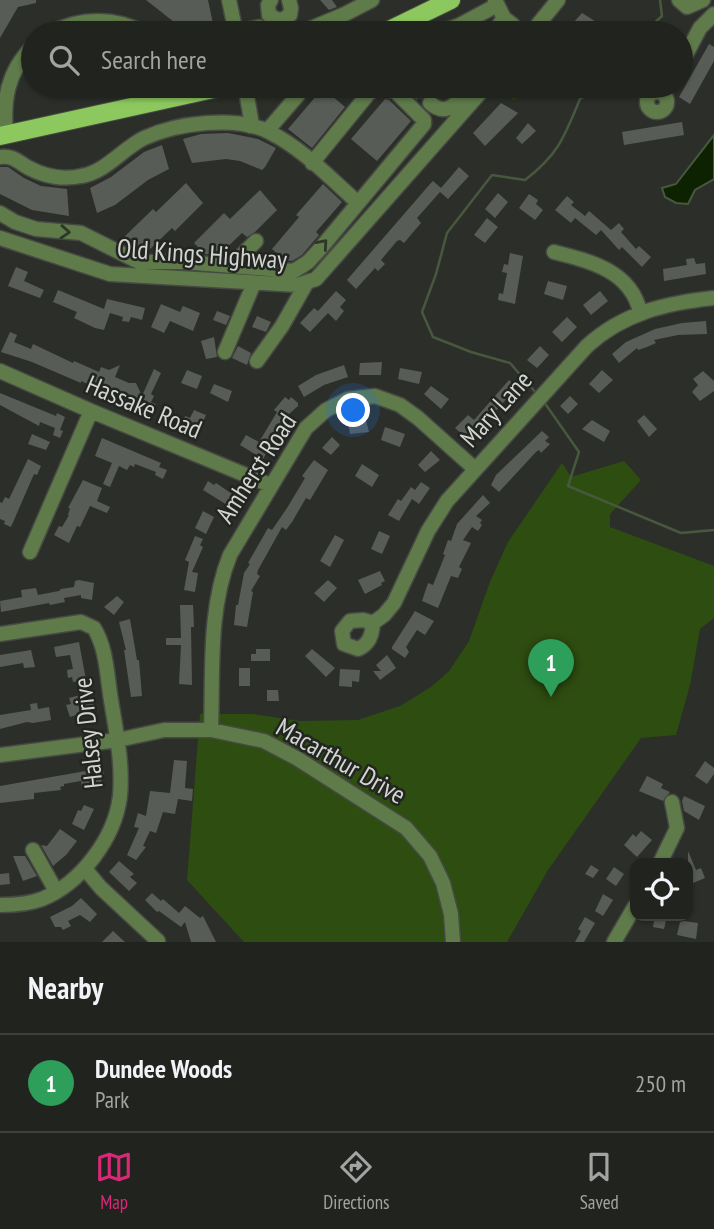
<!DOCTYPE html>
<html lang="en">
<head>
<meta charset="utf-8">
<style>
  body { margin:0; font-family:"PT Sans Narrow",sans-serif; background:#2d2f2c; color:#f1f3f6 }
  .controls { position:absolute; right:21px; bottom:21px; display:grid; overflow:hidden; border-radius:14px; box-shadow:0 2px 5px #0004 }
  .controls button { width:63px; height:63px; display:grid; place-items:center; padding:0; border:0; border-bottom:2px solid #3e403d; background:#21231f; color:#f1f3f6; font:35px sans-serif }
  .you { position:absolute; left:354px; top:411px; width:24px; height:24px; margin:-18px; border:5px solid #fff; border-radius:50%; background:#1a73e8; box-shadow:0 0 0 10px #1a73e833 }
  .badge { display:grid; place-items:center; width:46px; height:46px; border-radius:50%; background:#db2777; color:#fff; font-size:23px; font-weight:700 }
  .pin { position:absolute; translate:-50% -58px; filter:drop-shadow(0 2px 4px #0008) }
  .pin::after { content:''; position:absolute; top:37px; width:24px; height:21px; background:inherit; clip-path:polygon(0 0,100% 0,50% 100%) }
  .list { margin:0; padding:0; list-style:none }
  h2 { display:flex; justify-content:space-between; align-items:center; height:91px; margin:0; padding:0 28px; font-size:30px }
  h2 small { font-size:23px; font-weight:400; color:#a2a4a4 }
  .list li { display:grid; grid-template-columns:46px 1fr auto; gap:21px; align-items:center; box-sizing:border-box; height:98px; padding:0 28px; border-top:2px solid #3e403d }
  .list b { display:block; font-size:26px; white-space:nowrap }
  .list p { margin:0; font-size:23px; white-space:nowrap; color:#a2a4a4 }
  .list em { font-size:23px; font-style:normal; color:#a2a4a4 }
  .icon { flex:none; width:38px; height:38px; fill:none; stroke:currentColor; stroke-width:2; stroke-linecap:round; stroke-linejoin:round }
  .map { position:relative; flex:none; width:714px; height:942px; overflow:hidden }
  .search { position:absolute; background:#21231f; box-shadow:0 2px 5px #0004; left:21px; right:21px; top:21px; height:77px; display:flex; align-items:center; gap:18px; box-sizing:border-box; padding:0 24px; border-radius:38px; color:#a2a4a4; font-size:26px }
  .sheet { height:189px; background:#21231f }
  nav { display:flex; justify-content:space-around; align-items:center; box-sizing:border-box; height:98px; border-top:2px solid #3e403d; background:#21231f; font-size:19px; color:#a2a4a4 }
  nav a { display:grid; justify-items:center; gap:4px }
  nav .on { color:#db2777 }
  .map>svg:first-child { display:block }
  .green { fill:#2e4d10 }
  .water { fill:#0d2200; stroke:#48583f; stroke-width:2 }
  .lines { fill:none; stroke-linecap:round; stroke-linejoin:round }
  .stream { stroke:#48583f; stroke-width:2.5 }
  .building { fill:#585c56 }
  .minor-tunnel { stroke:#454842; stroke-width:14; stroke-dasharray:14 7; stroke-linecap:butt }
  .minor-casing { stroke:#474a44; stroke-width:17 }
  .major-casing { stroke:#474a44; stroke-width:20 }
  .minor { stroke:#5f7b4a; stroke-width:14 }
  .major { stroke:#8dc85e; stroke-width:18 }
  .oneway { stroke:#2e3628 }
  .labels { text-anchor:middle; stroke-width:5; stroke-linejoin:round; paint-order:stroke }
  .street-label { font-size:26px; fill:#d3d5d2; stroke:#222520 }
</style>
</head>
<body>
<div class="map">
<svg width="714" height="942" viewBox="0 0 714 942">
  <rect width="100%" height="100%" fill="#2c2f29"/>
  <path class="green" d="M497,86h28l-11,14 -18,-13z
    M624,461l17,19 -31,34v13l104,39v52l-14,11 -10,56 -14,50 -35,3 -93,132 -41,72h-263l-57,-62 13,-166h53l47,7 58,-1 42,-14 31,-19 18,-16 20,-30 21,-59 18,-40 54,-79 9,14z"/>
  <path class="water" d="M714,135v44l-19,11 -7,14 -12,-1 -11,-6 -3,-9 14,-4z"/>
  <g class="lines">
    <path class="stream" d="M631,33l20,-7 11,-10 -2,-16
      M537,394l-27,-31 -39,-11 -38,-15 -11,-25 14,-38 11,-41 45,-58 33,5c34,-26 39,-43 55,-81l19,-10 2,-3
      M544,402l35,50 -11,34 113,47 33,-3"/>
  </g>
  <path class="building" d="M0,0h36v3l-18,4 -18,31z
    M146,0h62l7,33h-27z
    M320,0h12l5,7 -8,3z
    M582,13l16,10 -8,10h-26z
    M709,44l5,3v14l-24,43 -11,-7z
    M403,86h22l5,4 -9,9 -10,-10 -2,2z
    M323,88l22,19 -33,41 -24,-19z
    M385,99l4,1 22,21 -34,40 -26,-22z
    M501,103l17,10 -33,33 -12,-13z
    M682,122l2,13 -60,10 -2,-13z
    M528,123l8,8 -14,13 -6,-6z
    M228,133l30,6 18,9 -11,19 -3,3 -22,-9 -14,-2 -34,4 -9,-24 18,-5z
    M162,145l7,24 -21,11 -33,25 -18,8 -7,-25 21,-11 33,-25z
    M0,167h8l16,11 17,8 26,3 2,27 -37,-6 -32,-16z
    M459,167l10,9 -21,23 -8,-7 -23,26 4,5 -6,7 -11,13 -4,-3 -3,1 -16,19 4,4 -7,7 -3,-3 -19,21 -9,-9 6,-7 77,-89 3,-3 8,7z
    M186,183l17,20 -28,28 -3,-3 -25,24 -15,-4 -9,-10 30,-29 3,3z
    M323,184l19,18 -26,30 3,3 -17,20 -10,6 -7,-1 -13,-11 27,-32 -3,-2z
    M260,190l17,20 -22,22 -8,5 -5,-4 -23,22 -14,-1 -11,-11 30,-30 6,6z
    M498,193l10,9 -13,16 -10,-9z
    M529,194l9,6 -2,4 7,6 -8,10 -16,-12z
    M567,196l7,6 -3,3 14,11 4,-5 22,19 8,-7 5,6 -3,3 15,17 3,-3 12,11 -9,10 -20,-20 -3,3 -18,-20 -5,5 -21,-17 -4,5 -16,-13z
    M487,218l11,9 -13,16 -11,-8z
    M510,253l13,3 -8,48 -17,-4 1,-7 4,1 4,-21 -5,-1 2,-8 4,1z
    M694,258l2,6 9,-1 1,11 -42,7 -1,-12 24,-4 -1,-6z
    M16,267l12,5 -4,9 20,9 -4,8 -32,-12z
    M548,281l19,5 -4,14 -19,-6z
    M58,290l46,19 3,-10 38,9 -3,12 -11,-3 -2,5 -7,-1 1,-4 -13,-4 -6,17 -9,-2 -21,-10 3,-6 -24,-10z
    M336,291l10,9 -6,7 4,4 -8,10 -8,-8 -18,19 -10,-9 14,-15 4,3z
    M600,291l8,10 -17,14 -8,-10z
    M161,304l19,8 3,-6 17,7 -7,18 -23,-10 -6,12 -13,-6z
    M217,311l13,5 -4,9 -13,-5z
    M257,316l14,6 -5,10 -14,-5z
    M567,317l10,10 -15,15 -10,-10z
    M706,321l1,13 -29,1 -24,5 2,3 -9,4 -9,3 -1,-2 -18,15 -7,-9 14,-12 29,-13 27,-6z
    M10,332l7,3 -3,7 17,7 2,-5 40,19 1,-2 25,11 2,-5 8,3 11,-5 -5,12 14,6h7l6,13 12,-27 7,4 -10,21 3,2 -3,6 5,2 -4,9 -71,-32v2l-49,-21 -31,-10z
    M214,337l3,20 -11,2 -5,-18z
    M238,346l13,7 -4,12 -15,-7z
    M540,346l9,9 -12,13 -10,-8z
    M382,362l-1,13h-22l1,-12z
    M344,365l4,12 -24,8 -20,12 -6,-11 18,-11z
    M400,368l22,4 -3,12 -21,-5z
    M187,370l15,6 -5,13 -16,-6z
    M602,370l11,10 -14,13 -10,-9z
    M703,371l11,10v10l-14,10 -8,-9 6,-7 -5,-6z
    M509,380l8,7 -48,54 -14,-13 13,-13 6,5z
    M214,384l18,7 -4,11 -18,-9z
    M431,386l18,13 -8,10 -17,-15z
    M0,393l56,23 1,-3 8,4 -5,13 3,1 -3,7 -7,-3 2,-7 -15,-6 -1,4 -39,-21z
    M570,396l8,8 -10,10 -8,-8z
    M285,397l4,3 2,-3 7,6v3l-9,8 -26,45 -23,-14 6,-10 13,7 18,-30 -3,-2z
    M194,410l12,5 -8,19 -17,-8 4,-10 5,2z
    M644,415l13,14 -8,8 -12,-16z
    M366,420l3,12 -19,2 -2,-12z
    M592,420l18,11 -6,11 -22,-13z
    M385,427l20,7 -5,13 -19,-7z
    M542,431l7,6 -4,4 5,3 -9,9 -2,-3 -3,2 -37,40 -8,-7 5,-10z
    M32,434l18,8 -4,8 -18,-6z
    M332,437l8,8 -9,10 -9,-7z
    M102,438l59,25 -2,4 8,3 -4,9 -8,-4 1,-3 -21,-8 -1,3 -4,-2 -3,5 -8,-4 -9,21 -7,-3 9,-21 -17,-7z
    M431,451l9,9 -15,12 -7,-7z
    M28,459l13,7 -4,9 -3,-1 -23,53 -7,-3 1,-3 -5,-2v-17l2,1 3,-6 4,2z
    M314,460l14,10 -18,30 -4,-2 -14,24 -6,8 -4,-3 -24,43 -1,4 3,2 -9,15 2,1 -6,35 -13,-2 2,-20h2l6,-32 6,-9 -2,-1 20,-35 4,2 15,-22 18,-30 -3,-2z
    M362,464l17,11 -7,12 -17,-11z
    M83,480l19,8 -5,13 13,6 -3,6 -17,-7 -10,21 -3,-1 -8,17 -2,-1 -13,-7 5,-9 3,1 7,-12h-1l2,-7h-2z
    M208,481l6,4 2,-2 22,15 -6,10 -29,-18z
    M421,482l9,6 -11,16 -7,-5 -13,22 -11,-6 10,-16 3,2 10,-14 4,3z
    M483,495l7,8 -14,13 6,4 -2,3 2,2 -4,6 -6,-4 -9,13 8,3 -12,24 3,2 -4,9 -7,-2 -13,32 -16,-7 6,-18 5,2 12,-30 -2,-1 5,-14 3,1 6,-17z
    M203,511l11,6 -8,17 -11,-6z
    M379,531l11,5 -8,18 -11,-5z
    M335,535l9,5 -14,27 -10,-6z
    M195,536l8,3 -3,6 3,2 -11,25 6,1 -3,19 -11,-2 5,-28 -4,-2z
    M380,571l5,10 -4,2 1,2 -17,9 -7,-14z
    M79,580l15,3 -2,17 -11,-2v-3l-17,3 1,4 -15,3 -1,-2 -48,9 -1,-11 22,-4 -1,-7 15,-2 2,7 21,-4 2,-2 13,-2 1,-6z
    M328,580l9,8 -13,14 -10,-9z
    M117,596l7,6 -10,13 -10,-8z
    M180,605h13l1,22h-3l1,58 -13,-1 2,-39h-15v-7h15z
    M415,611l19,10 -9,14 -8,-5 -11,17 3,5 -4,6 -13,-9v-2z
    M130,619l7,41h2l3,36 -11,1 -7,-47h2l-7,-28z
    M79,642l7,38 -13,2 -1,-5 -4,1 -1,-8 6,-1 -3,-14 -14,2 -2,-10z
    M256,649h14v12h-19v-7h5z
    M312,649l23,19 -9,9 -21,-21z
    M31,650l4,17 -11,1 -1,-5 -23,4v-12z
    M387,655l9,13 -16,12 -7,-9h8l-5,-6z
    M239,668h11v18h-11z
    M340,669l20,1 -1,12 -7,-1v6l-13,-1z
    M267,690h11l1,11h-12z
    M80,695l2,5 10,-3 3,12 -25,8 -4,-12 5,-1 -2,-6z
    M37,703l1,6 11,-2 2,13 -18,3 -6,-1 -27,7v-14l31,-5 -1,-6z
    M174,760l13,1 -2,27 8,1 -1,12 -14,-2 -3,15 -12,-2 -7,21 -6,-2 -7,15 3,1 -10,13 -9,-5 12,-27 -5,-1 4,-14 8,3 4,-25 20,2z
    M705,761l9,7v6l-7,10 -12,-8z
    M103,768l1,9 -3,1 1,6 -20,3 -1,-6 -17,3v2l-4,1 1,3 -27,3v6l-34,4v-17z
    M647,776l16,8 -2,4 9,4 -7,9 -24,-10z
    M684,796l21,10 -6,14 -15,-9 -2,-10z
    M84,805l10,4 -10,21 -12,-6 6,-14 3,1z
    M60,829l17,12 -11,14 -13,11 -12,-21 6,1z
    M641,831l11,9 -15,17 -13,-12 9,-11 3,3z
    M688,851l8,19 5,-2 4,10 -17,7z
    M13,856h12l12,20 -14,5z
    M119,861l15,13 -4,3 7,6 -8,8 -20,-19z
    M591,865l8,5 -6,8 -8,-4z
    M614,867l10,7 -8,12 -10,-7z
    M9,873l1,11 -10,1v-11z
    M152,893l9,8 2,-2 16,14 6,-7 15,12 3,-2 13,26h-25l-6,-20 -4,5 -22,-16 -2,1 -12,-12z
    M603,894l10,6 -10,16 -8,-5z
    M81,898l16,16 -7,8 -10,-7 -12,6 3,5 -8,4 -2,-3h-6l-5,-10 22,-11z
    M655,916h12l-3,13 -11,-2z
    M585,917l10,6 -11,19h-9l6,-11 -3,-2z
    M684,921l14,2 -2,16 -19,-4 3,-13z
    M113,931l12,11h-23z"/>
  <g class="lines">
    <path class="minor-tunnel" d="M411,86l19,17"/>
    <g class="minor-casing">
      <path id="minor" d="M229,0l7,33
        M271,0l-3,5 1,10 11,6 10,-6 1,-7 -2,-8
        M495,0l9,18 9,7v8
        M679,0l8,7 16,-7
        M236,32l23,-5 1,6
        M51,33c29,-16 65,-16 93,0
        M300,33l45,-19 27,-14
        M437,33l23,-8 37,-20
        M493,33l11,-15
        M531,33l27,-33
        M681,64l19,-36 14,-14
        M245,86l6,33 -1,7
        M446,86l4,4 4,-4
        M647 102a10 10 0 1 1 20 0a10 10 0 1 1-20 0Z
        M430,103c18,16 29,-3 41,-17
        M267,131l31,-36
        M6,134c-3,-34 1,-62 27,-88
        M0,157c13,-2 18,5 29,11 15,8 34,12 52,8 25,-4 41,-27 63,-38 33,-15 92,-23 125,-6 33,16 61,46 88,70
        M0,213l15,9 21,7 45,4 58,29h45l110,9 14,-9 12,-13 104,-125v-4l-29,-29 -19,-3 -7,5 -57,70
        M0,238l110,36 188,11 18,-6 170,-193
        M554,252c36,9 77,19 86,60
        M239,267l3,-12 14,-14
        M225,352l29,-69
        M257,361l25,-35 25,-44
        M0,371l91,40 179,74
        M30,552l61,-141
        M373,623l-10,-3 -13,1 -8,10 2,13 14,5c11,-5 14,-13 15,-26l11,-8 10,-12 34,-72 19,-30 140,-155c36,-33 79,-43 127,-48
        M0,634l81,-12 13,6c13,21 13,49 17,72 5,31 12,64 9,96 -5,42 -39,87 -78,103 -13,5 -28,6 -42,6
        M211,730c2,-58 -3,-121 19,-175l76,-127 20,-18 22,-11 27,-3 25,9 18,13 57,51
        M0,755l118,-15 46,-10h47l53,11 34,18 108,69 24,28 13,27 8,31 2,28
        M33,850l23,41
        M660,863l17,-35 -5,-26
        M85,869l16,19 57,53
        M614,942l21,-36"/>
    </g>
    <g class="major-casing">
      <path id="major" d="M383,33l68,-33
        M0,136l227,-50"/>
    </g>
    <use href="#minor" class="minor"/>
    <use href="#major" class="major"/>
  </g>
  <defs><path id="oneway-chevron" d="M-2-3.5L2.5 0L-2 3.5" fill="none" stroke-width="1.6" stroke-linecap="round" stroke-linejoin="round" transform="scale(1.75)"/></defs>
  <g class="oneway">
    <use href="#oneway-chevron" transform="translate(65 232) rotate(4)"/>
    <use href="#oneway-chevron" transform="translate(323 244) rotate(-49)"/>
  </g>
  <g class="labels">
    <g class="street-label">
      <text transform="translate(202 254) rotate(4)" y="9">Old Kings Highway</text>
      <text transform="translate(144 407) rotate(23)" y="9">Hassake Road</text>
      <text transform="translate(496 409) rotate(-48)" y="9">Mary Lane</text>
      <text transform="translate(256 468) rotate(-57)" y="9">Amherst Road</text>
      <text transform="translate(88 733) rotate(-96)" y="9">Halsey Drive</text>
      <text transform="translate(341 761) rotate(30)" y="9">Macarthur Drive</text>
    </g>
  </g>
</svg>
<div class="controls">
<button><svg class="icon" aria-label="locate" viewBox="0 0 24 24"><circle cx="12" cy="12" r="6"/><path d="M12 2v4M12 18v4M2 12h4M18 12h4"/></svg></button>
</div>
<div class="you"></div>
<div class="pin badge" style="left:551px;top:697px;background:#2e9e5b">1</div>
<div class="search"><svg class="icon" aria-label="search" viewBox="0 0 24 24"><circle cx="10" cy="10" r="6"/><path d="M15 15l6 6"/></svg>Search here</div>
</div>
<section class="sheet">
<h2>Nearby<small></small></h2>
<ul class="list">
<li><span class="badge" style="background:#2e9e5b">1</span><div><b>Dundee Woods</b><p>Park</p></div><em>250 m</em></li>
</ul>
</section>
<nav>
<a class="on"><svg class="icon" aria-label="map" viewBox="0 0 24 24"><path d="M3 6l6-2 6 2 6-2v14l-6 2-6-2-6 2zM9 4v14M15 6v14"/></svg>Map</a>
<a><svg class="icon" aria-label="directions" viewBox="0 0 24 24"><path d="M12 3l9 9-9 9-9-9zM9 14v-3h6M13 9l2 2-2 2"/></svg>Directions</a>
<a><svg class="icon" aria-label="saved" viewBox="0 0 24 24"><path d="M7 4h10v16l-5-4-5 4z"/></svg>Saved</a>
</nav>
</body>
</html>
